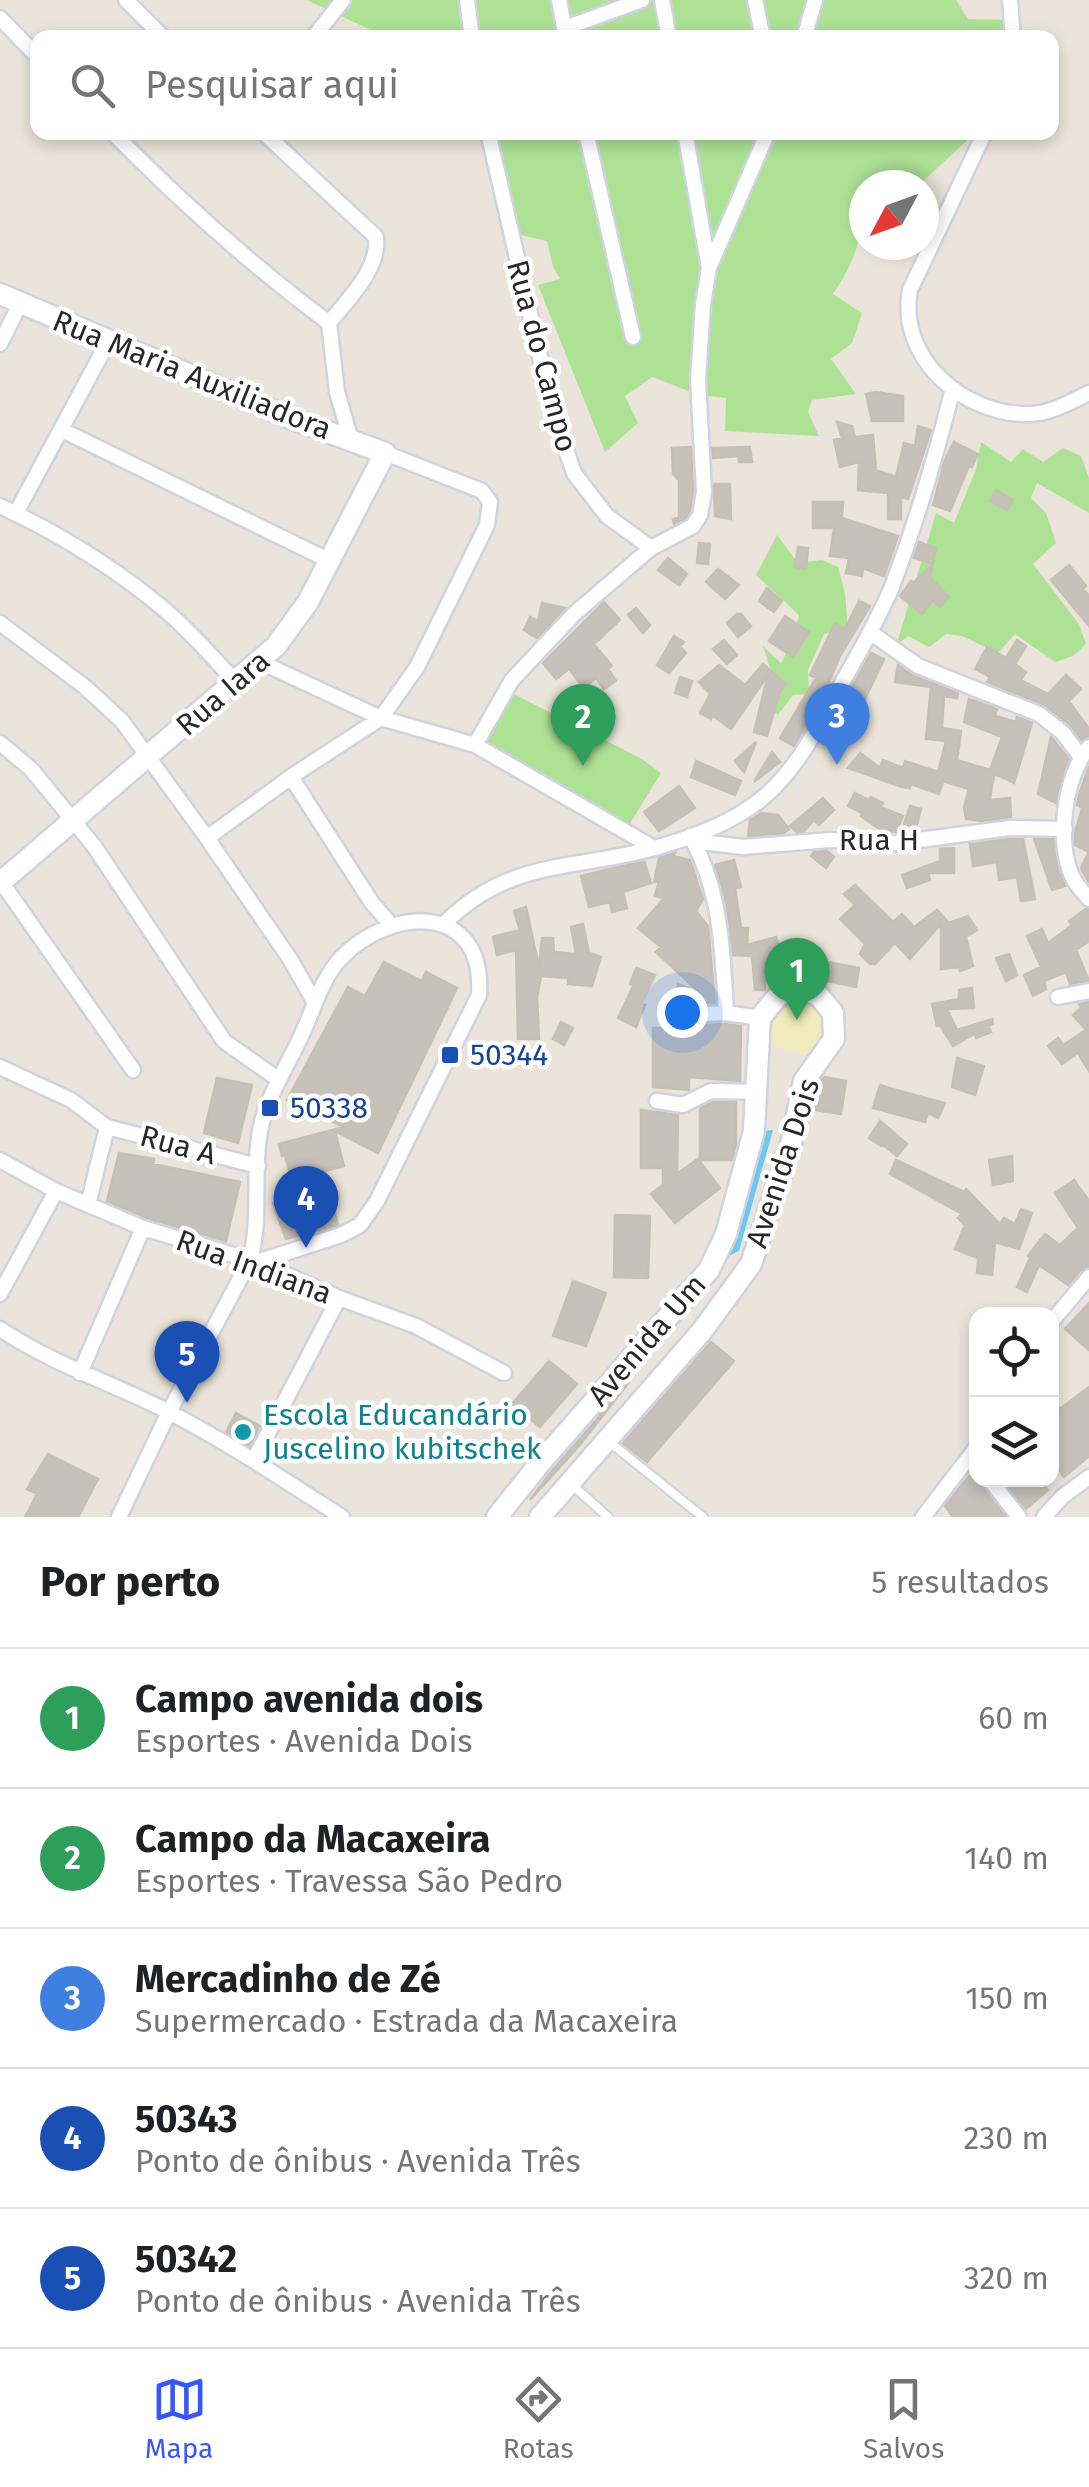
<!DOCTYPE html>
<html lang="pt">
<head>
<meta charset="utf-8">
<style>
  body { margin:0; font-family:"Fira Sans",sans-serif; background:#f2f2f2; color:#202124 }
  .controls { position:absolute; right:30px; bottom:30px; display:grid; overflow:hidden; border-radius:20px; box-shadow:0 5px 15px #0003 }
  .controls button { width:90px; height:90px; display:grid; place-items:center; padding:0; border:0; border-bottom:2px solid #e0e0e0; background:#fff; color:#202124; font:50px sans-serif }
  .compass { position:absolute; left:849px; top:170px; width:90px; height:90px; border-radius:50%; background:#fff; box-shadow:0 5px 15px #0003; rotate:229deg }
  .you { position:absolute; left:682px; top:1012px; width:35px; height:35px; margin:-25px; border:8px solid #fff; border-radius:50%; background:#1a73e8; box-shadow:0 0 0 15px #1a73e833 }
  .badge { display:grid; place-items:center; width:65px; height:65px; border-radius:50%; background:#3857f9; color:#fff; font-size:32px; font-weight:700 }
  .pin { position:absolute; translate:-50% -82px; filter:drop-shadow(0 2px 5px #0008) }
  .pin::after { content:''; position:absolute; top:52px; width:35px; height:30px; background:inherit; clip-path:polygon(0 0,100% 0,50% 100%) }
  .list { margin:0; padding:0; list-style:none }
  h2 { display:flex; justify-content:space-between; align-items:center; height:130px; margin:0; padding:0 40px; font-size:42px }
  h2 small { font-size:32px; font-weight:400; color:#757577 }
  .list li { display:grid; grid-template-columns:65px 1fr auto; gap:30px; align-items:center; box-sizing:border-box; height:140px; padding:0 40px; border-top:2px solid #e0e0e0 }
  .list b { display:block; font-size:38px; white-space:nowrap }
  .list p { margin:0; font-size:32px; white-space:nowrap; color:#757577 }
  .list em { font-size:32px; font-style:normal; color:#757577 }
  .icon { flex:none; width:55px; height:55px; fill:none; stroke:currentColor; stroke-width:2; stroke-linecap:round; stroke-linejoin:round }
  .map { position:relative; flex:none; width:1089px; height:1517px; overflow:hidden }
  .search { position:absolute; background:#fff; box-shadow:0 5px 15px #0003; left:30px; right:30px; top:30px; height:110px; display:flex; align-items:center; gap:25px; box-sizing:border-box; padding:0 35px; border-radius:20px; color:#757577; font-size:38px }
  .sheet { height:830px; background:#fff }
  nav { display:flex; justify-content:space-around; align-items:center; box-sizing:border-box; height:140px; border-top:2px solid #e0e0e0; background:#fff; font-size:28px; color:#757577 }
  nav a { display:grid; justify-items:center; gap:5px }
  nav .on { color:#3857f9 }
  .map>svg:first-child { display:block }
  .green { fill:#ade295 }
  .sand { fill:#f1eabc }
  .water { fill:#6bc8ee }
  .building { fill:#c6c1b9; stroke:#c6c0b4; stroke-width:2.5 }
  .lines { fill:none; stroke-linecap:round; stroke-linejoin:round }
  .lane-casing { stroke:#cfd2e1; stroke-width:12 }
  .street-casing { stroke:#cfd2e1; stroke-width:19 }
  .secondary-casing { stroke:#cfd2e1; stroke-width:25 }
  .lane { stroke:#fff; stroke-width:8 }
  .street { stroke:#fff; stroke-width:14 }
  .secondary { stroke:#fff; stroke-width:20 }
  .transit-dot { fill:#1a4fb4; stroke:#fff; stroke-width:4 }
  .culture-dot { fill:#0f9aa8; stroke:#fff; stroke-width:4 }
  .labels { text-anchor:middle; stroke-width:9; stroke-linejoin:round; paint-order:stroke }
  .street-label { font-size:30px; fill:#282828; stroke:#fff }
  .transit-label { font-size:30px; fill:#164399; stroke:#fff; text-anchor:start }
  .culture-label { font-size:30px; fill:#0d838f; stroke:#fff; text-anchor:start }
</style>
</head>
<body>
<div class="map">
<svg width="1089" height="1517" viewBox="0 0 1089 1517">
  <rect width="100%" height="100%" fill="#ebe4da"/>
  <path class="green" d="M307,0h649l12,19 45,1v17l-625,1z
    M477,133h498l-56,52h-55c0,45 -5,71 -31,109l29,19 -10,30 -21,16 25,35 -44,6 -4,12 11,24 -94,-5 1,-33 -27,-3 -47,-18 -27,19 13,27 -33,29 -67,-167 22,-6 -7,-12 -6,-26 -30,-7z
    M981,442l30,20 12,-13 20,13 20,-14 18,8 8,22v35l-52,-30 -6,15 15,15 10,30 -23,21 46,60 7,20 -13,12 -18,6 -40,-28 -17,19 -36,-17 -16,-2 -17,13 -21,-11 -12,10 40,-133 18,10 22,-54z
    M777,535l21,28 24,-3 16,7 7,26 3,36 -24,5 -16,36 1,24 -16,1 -15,20 -13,-8 10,-23 -12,-38 18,17 9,-17 9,-31 -43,-40z
    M506,690l136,69 19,14 -35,57 -149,-85z"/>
  <path class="sand" d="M826,1000l-1,35 -20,21 -42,-14 5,-40z"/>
  <path class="water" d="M773,1130l-34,121 -19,9 44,-129z"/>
  <path class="building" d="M876,392l27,4v25h-31l-6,-27z
    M837,422l15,4 3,11 18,-2 3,35 20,7 8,-34 11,3 3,-20 13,4 -23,69 -7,-2v22h-13v-26l-30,-3 1,-28 -19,5 -6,-27 8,-2z
    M954,442l24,12 -6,13 -3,-1 -19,45 -17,-6 12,-45z
    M691,447l2,44 -3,20 -4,7 -12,6 -1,-5 6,-1v-38l-6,-6 -1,-26z
    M712,448l38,-1 2,15h-13v-6l-26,2z
    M714,484h16l1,35 -16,-3z
    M996,490l17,10 -6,10 -17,-9z
    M813,502h30l-1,16 56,18 -14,40 -21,-8 -1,8 -16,-3 3,-15 -19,-2 4,-28h-21z
    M919,542l17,6 -3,16 -19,-6z
    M699,543l11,1 -2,20 -11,-1z
    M798,547l10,1 -2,21 -11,-2z
    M668,558l19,16 -8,11 -21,-15z
    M933,564l-3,13 19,20 -9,10 -7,-7 -11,14 -22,-18 11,-15 2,2z
    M1069,565l17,21 -3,3 6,7v30l-38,-46z
    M718,569l21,16 -14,14 -19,-17z
    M767,588l15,13 -8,11 -15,-11z
    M859,601l11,5 -30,50 -14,33 -32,57 -14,-8 36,-60 -6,-3 25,-52 10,6z
    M604,602l16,18 -26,24 18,22 -4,3 8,12 -12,8 -8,-11 -12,10 -15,-19 -13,10 -13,-16z
    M542,603l23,5 -28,30 -13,-8 6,-13 8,4z
    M636,608l14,17 -7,8 -15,-18z
    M737,614h4l10,12 -13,11 -11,-14z
    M785,616l24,16 -16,25 -24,-16z
    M674,636l10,6 -4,4 6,7 -17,20 -12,-8z
    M724,640l13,15 -10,9 -14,-15z
    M1017,640l9,6 -11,18 11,8 -5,8 27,14 18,-19 15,14 -12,12 20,28v7l-8,4 -11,-15 -25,-20 -58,-23 3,-5 -15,-8 12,-22 19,11z
    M871,653l13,6 -20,42 -16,-7z
    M763,664l23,20 -6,8 -13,44 -13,-4 14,-57 -37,54 -19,-14 -1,4 -11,-6 10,-19 -11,-12 20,-17 26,20z
    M898,665l16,11 44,17 -1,5 -13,-2 -2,32 19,3 -4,29 33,10 12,-33 -38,-15 5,-23 28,10 -2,7 21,6 1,-5 15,6 -18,60 -19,-9 -3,11 -2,15 20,-2 1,19 -29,4 -16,-2 -2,-12 5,-18 -26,-8 -4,13 -28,-10 -1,4 -8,-1 -54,-19 12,-15 20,15 3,-8 20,8 2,-7 33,11 8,-31 -20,-2 5,-52 -36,-5z
    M680,677l12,4 -5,16 -12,-4z
    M1051,737l18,22 -13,44 -18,-9z
    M756,742l-12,30 -9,-11z
    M772,752l8,10 -25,19v-1z
    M696,761l45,20 -6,14 -44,-18z
    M1089,766v117l-8,-15 8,-16 -14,-7v-12l7,-25 -5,-3 2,-10z
    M679,786l16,22 -36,23 -15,-19z
    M855,793l14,7 2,-3 12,6 -3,4 23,9 -7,16 -15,-2 -20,-14 1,-3 -14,-7z
    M823,798l11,12 -15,15 -5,-5 -11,12h-6l-7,-6z
    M910,806l11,3 -5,19 -12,-4z
    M761,813l17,2 11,14 -5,4 -36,3 2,-16z
    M1011,839h12l12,60 -14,2 -4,-24 -18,3 -2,-18 -24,4 -3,-22z
    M1034,839h20l4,29 7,18 -13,4z
    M954,848v25h-26l2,7 -23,8 -5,-13 38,-14v-12z
    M827,851l7,6 -8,11 -15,-12 3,-4z
    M675,853l-1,3 16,4 13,39 -7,12 12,15 7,77 -39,-1 2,-18 21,8 -43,-40 5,-5 -23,-19 26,-30 -9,-2 4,-15 -5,1 5,-24z
    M734,860l7,27 -6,1 6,40h7l-1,17 29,-8 2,7 20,3 -2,9 63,12 -3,19 -48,-10 -15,1 2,-12 -30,14v10h-10l-3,-34 -19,-1 -8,-58 -10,-32z
    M644,861l7,22 -28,9 4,16 -15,4 -2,-10 -21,5 -8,-31z
    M855,885l38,37 9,-8 12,13 23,-17 12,13 19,-7 9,14 -11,7 7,29 -13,5 -1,-4 -18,2v-45l-31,35 -15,-16 -20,21h-5l-10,-10 5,-10 -25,-25 15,-14 -11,-11z
    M526,907l13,60 3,-29h11l1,14 22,2 -5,-27 12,-3 6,29 12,4 -9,29 -24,-2v-6l-27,-2 -4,21 2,42h-21l-2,-89 -19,5 -4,-18 27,-7 -6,-19z
    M1086,909h3v32l-13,9 13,31 -19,3 -4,-12 -22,9 2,8 -13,7 -9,-21 17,-8 -14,-31 15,-7 6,14 24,-18 -3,-4z
    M1009,954l8,21 -11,6 -10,-23z
    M384,962l38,19 4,-9 31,16 -79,165 -43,-22 9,35 -19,5 13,54 -52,14 -13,-36 23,-6 -11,-42 -3,1 -3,-12 65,-17 -57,-27 61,-113 17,9z
    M636,968l19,7 -14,29 4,1 -9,22 -18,-9 15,-32 -3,-2z
    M972,988l2,20 -27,1 10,21 35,-11 1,5 -5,2 3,6 -15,6 -2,-4 -21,12 -13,-21 -3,1 -5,-22 27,-5v-9z
    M1089,1002v69l-11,-18 -16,11 -14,-18 10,-8 5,7 23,-15 -13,-15 8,-7 -2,-4z
    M561,1022l12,6 -9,17 -11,-6z
    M725,1024l16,2 -1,55 -51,-4v13l-36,-3v-59h51v-3z
    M957,1058l27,8 -9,29 -23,-8z
    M824,1077l22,4 -5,33 -26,-4 2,-23z
    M217,1078l35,7 -14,58 -34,-10z
    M880,1085l16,5 49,13 -7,15 -10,-5 -3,9 -52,-14z
    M713,1102h23v42l-4,16h-32v-52z
    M641,1110l37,5 -1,59 21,-15 22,29 -45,35 -24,-29 12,-9v-17h-22z
    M880,1121l27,23 -10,12 -15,-12 -1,2 -12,-8z
    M119,1153l35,6 -1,5 87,18 -14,59 -79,-23 -40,-17z
    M1012,1156l1,25 -20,4 -4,-25z
    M896,1160l68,32 2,-3 34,35 4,-6 11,6 6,-15 11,4 -13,36 -24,-7 -3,33 -15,-2 1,-15 -23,-9 10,-24 -7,-7 4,-4 -72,-40z
    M1074,1180l15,21v66l-8,3 -13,15 -29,-20 -12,27 -10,-5 13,-29 -2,-2 17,-22 15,11 18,-17 -23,-35z
    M615,1215l35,1 -2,62 -34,-1z
    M573,1281l33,12 -20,53 -33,-10z
    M1089,1303v47l-24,-21z
    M711,1342l23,19 -87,101 -24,-19z
    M549,1361l28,23 -37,43 -28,-23z
    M630,1381l-51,65 -49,54 21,-28z
    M1089,1387v69l-25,21 -12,-17v-29l4,-3 -4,-6v-24l8,11z
    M236,1413l24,13 -10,20 -24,-14z
    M48,1454l50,25 -20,38h-53l12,-23 -10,-5z
    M969,1476l11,4 26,37h-53l-8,-11z
    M1003,1480h37l8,10 -22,19z"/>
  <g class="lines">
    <g class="lane-casing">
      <path id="lane" d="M607,1440l96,77
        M570,1483l38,34"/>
    </g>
    <g class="street-casing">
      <path id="street" d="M126,0l38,38
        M467,0l5,38
        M559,0l7,38
        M662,0l7,38
        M755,0l8,38
        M1010,0l3,38
        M0,18l38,39
        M565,28l77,-28
        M313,38l30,-38
        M804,38l11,-38
        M112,132c68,69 139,133 217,191l8,69 14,48
        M263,132l113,105c4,32 -28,62 -47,86
        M488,132l64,277 22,64 33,43 44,32
        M586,132l47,205
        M685,132l24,136
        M985,132l-75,158c-13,68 54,126 120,124 22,-1 40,-12 59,-21
        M0,344l20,-40
        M62,430l266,130
        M0,506c58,27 115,62 165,104 25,21 48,48 71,72
        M16,513l93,-173
        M0,623l85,64 37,34 85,117 83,121 25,44
        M870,632l48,34 121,48 24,19 18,24
        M260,662l121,56 94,27 179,103
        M0,743l31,26 63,77 130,195 55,39
        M475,745l37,-65 62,-66 77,-66 42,-22 7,-11 4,-23 -6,-112 5,-76 6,-36 59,-136
        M1089,747c-25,29 -34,99 -15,133 4,7 10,13 15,19
        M291,777l81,126 20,23
        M690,836c31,53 33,117 36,177
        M207,838l88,-64 86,-56 36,-51 70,-142 3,-23 -8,-11 -97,-38
        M694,841l49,6 87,-7 66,3 114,-15 55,1
        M0,880l133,190
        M444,924c64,-65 130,-54 211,-76 38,-11 80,-26 110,-52 31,-27 50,-63 69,-99 20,-35 41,-71 57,-108 25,-65 44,-130 61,-197
        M1058,997l31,-6
        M680,1015l46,-2 34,5
        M0,1067l71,33 36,27 151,39
        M657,1101l26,4 28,-14 46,1
        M0,1160l56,31 87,37 114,34 82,36 77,28 88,47
        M88,1205l19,-78
        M0,1294l56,-103
        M1052,1321l37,-44
        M0,1329c56,37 113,54 171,84 59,31 115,68 171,104
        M80,1373l63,-145
        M254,1460l85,-162
        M990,1480l29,37
        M119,1517l50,-105 81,-152c11,-40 3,-82 9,-122 4,-37 29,-72 44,-106 11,-24 19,-54 38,-74 50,-52 144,-56 138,37l-102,206 -17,24 -19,10 -84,27
        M923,1517l53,-69
        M1044,1517l18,-20 27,-20"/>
    </g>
    <g class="secondary-casing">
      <path id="secondary" d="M0,294l293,125 92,34 -77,149 -32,44 -276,237
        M497,1517l43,-54 169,-193 17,-36 28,-103 6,-113 17,-21 9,-5 22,-1 11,5 14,17 1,26 -30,42 -13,63 -40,120 -49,67 -162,186"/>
    </g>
    <use href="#lane" class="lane"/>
    <use href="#street" class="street"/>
    <use href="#secondary" class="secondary"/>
  </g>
  <g class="transit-dot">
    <rect x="440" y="1045" width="20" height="20" rx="5"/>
    <rect x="260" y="1098" width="20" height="20" rx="5"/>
  </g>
  <circle class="culture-dot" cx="243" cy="1432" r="10"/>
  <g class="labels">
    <g class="street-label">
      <text transform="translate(542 356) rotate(75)" y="10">Rua do Campo</text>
      <text transform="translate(192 375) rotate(22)" y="10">Rua Maria Auxiliadora</text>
      <text transform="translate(223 693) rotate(-41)" y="10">Rua Iara</text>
      <text x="879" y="850">Rua H</text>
      <text transform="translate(178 1145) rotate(15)" y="10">Rua A</text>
      <text transform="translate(783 1163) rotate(-72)" y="10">Avenida Dois</text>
      <text transform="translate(254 1267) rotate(20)" y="10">Rua Indiana</text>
      <text transform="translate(647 1340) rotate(-49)" y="10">Avenida Um</text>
    </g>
    <g class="transit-label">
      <text x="470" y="1065">50344</text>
      <text x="290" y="1118">50338</text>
    </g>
    <g class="culture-label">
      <text x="263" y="1425">Escola Educandário<tspan x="263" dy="34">Juscelino kubitschek</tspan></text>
    </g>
  </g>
</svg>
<div class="controls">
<button><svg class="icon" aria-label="locate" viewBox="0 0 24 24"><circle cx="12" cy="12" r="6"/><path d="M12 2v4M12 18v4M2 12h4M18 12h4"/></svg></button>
<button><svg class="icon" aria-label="layers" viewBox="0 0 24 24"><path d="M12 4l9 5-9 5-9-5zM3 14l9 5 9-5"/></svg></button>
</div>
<svg class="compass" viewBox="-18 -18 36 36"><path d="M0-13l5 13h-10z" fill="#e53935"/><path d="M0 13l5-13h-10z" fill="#757577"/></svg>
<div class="you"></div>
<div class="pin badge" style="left:797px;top:1020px;background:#2e9e5b">1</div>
<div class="pin badge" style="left:583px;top:766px;background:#2e9e5b">2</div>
<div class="pin badge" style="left:837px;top:765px;background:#3f7fe0">3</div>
<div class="pin badge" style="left:306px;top:1248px;background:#1a4fb4">4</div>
<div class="pin badge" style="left:187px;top:1403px;background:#1a4fb4">5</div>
<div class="search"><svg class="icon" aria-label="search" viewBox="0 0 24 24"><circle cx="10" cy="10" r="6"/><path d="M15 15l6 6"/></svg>Pesquisar aqui</div>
</div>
<section class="sheet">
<h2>Por perto<small>5 resultados</small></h2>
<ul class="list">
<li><span class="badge" style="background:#2e9e5b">1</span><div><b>Campo avenida dois</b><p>Esportes · Avenida Dois</p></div><em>60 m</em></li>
<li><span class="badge" style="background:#2e9e5b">2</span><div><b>Campo da Macaxeira</b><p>Esportes · Travessa São Pedro</p></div><em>140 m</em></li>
<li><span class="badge" style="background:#3f7fe0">3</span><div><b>Mercadinho de Zé</b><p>Supermercado · Estrada da Macaxeira</p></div><em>150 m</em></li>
<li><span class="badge" style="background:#1a4fb4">4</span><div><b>50343</b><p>Ponto de ônibus · Avenida Três</p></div><em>230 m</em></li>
<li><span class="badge" style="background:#1a4fb4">5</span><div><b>50342</b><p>Ponto de ônibus · Avenida Três</p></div><em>320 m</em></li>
</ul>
</section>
<nav>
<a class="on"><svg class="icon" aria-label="map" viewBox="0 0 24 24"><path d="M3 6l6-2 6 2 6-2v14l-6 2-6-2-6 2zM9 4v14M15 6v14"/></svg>Mapa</a>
<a><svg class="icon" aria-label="directions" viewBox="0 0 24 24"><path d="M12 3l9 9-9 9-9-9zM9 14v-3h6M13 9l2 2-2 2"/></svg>Rotas</a>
<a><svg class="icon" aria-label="saved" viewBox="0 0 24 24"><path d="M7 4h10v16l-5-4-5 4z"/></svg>Salvos</a>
</nav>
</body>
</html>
